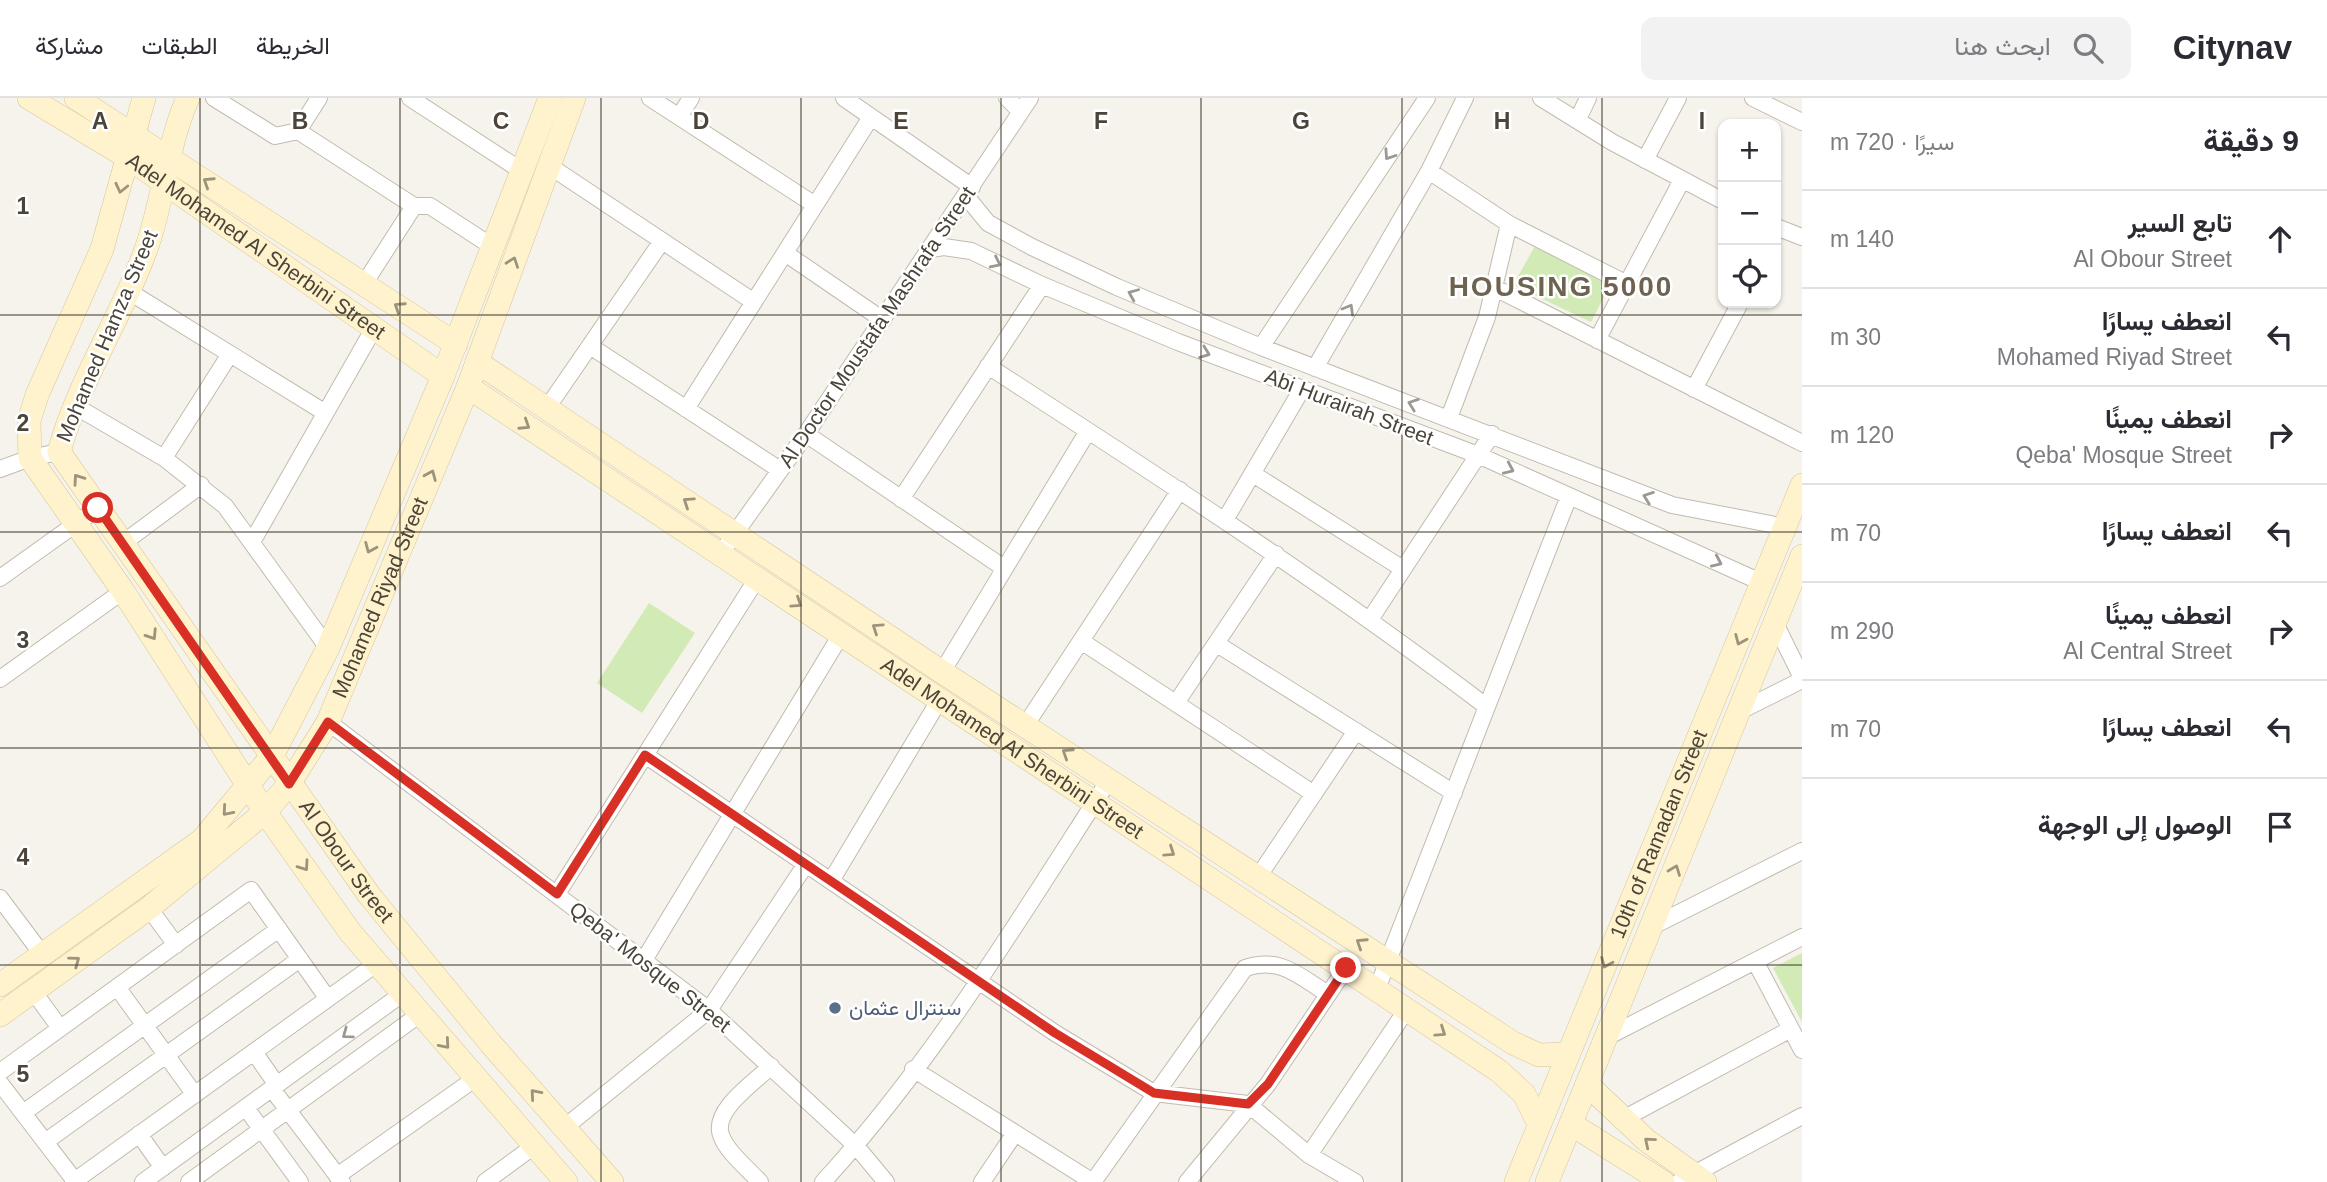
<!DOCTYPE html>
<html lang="ar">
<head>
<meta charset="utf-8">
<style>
  body { margin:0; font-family:Arial,Vazirmatn,sans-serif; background:#f2f2f3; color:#2b2b33; direction:rtl }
  .controls { position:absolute; right:21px; top:21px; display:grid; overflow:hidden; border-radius:14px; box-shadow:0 2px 5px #0004 }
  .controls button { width:63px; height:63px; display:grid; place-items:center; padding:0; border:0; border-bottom:2px solid #e1e1e2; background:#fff; color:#2b2b33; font:35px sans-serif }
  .stop { position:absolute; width:21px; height:21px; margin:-16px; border:5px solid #d93025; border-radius:50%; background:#fff }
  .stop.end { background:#d93025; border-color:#fff; box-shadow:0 2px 7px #0008 }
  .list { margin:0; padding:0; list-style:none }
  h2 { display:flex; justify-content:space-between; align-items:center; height:91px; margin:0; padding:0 28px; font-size:30px }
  h2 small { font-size:23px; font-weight:400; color:#7c7c81 }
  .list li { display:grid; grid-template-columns:46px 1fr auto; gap:21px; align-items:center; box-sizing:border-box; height:98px; padding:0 28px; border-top:2px solid #e1e1e2 }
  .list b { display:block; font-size:26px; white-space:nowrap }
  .list p { margin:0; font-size:23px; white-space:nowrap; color:#7c7c81 }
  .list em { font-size:23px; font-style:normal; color:#7c7c81 }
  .icon { flex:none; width:38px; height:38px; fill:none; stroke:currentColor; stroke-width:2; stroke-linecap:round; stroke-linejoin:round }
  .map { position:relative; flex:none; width:1802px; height:1084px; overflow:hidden; direction:ltr }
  header { display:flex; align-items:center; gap:42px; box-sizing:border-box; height:98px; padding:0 35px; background:#fff; border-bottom:2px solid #e1e1e2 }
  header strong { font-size:33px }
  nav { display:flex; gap:38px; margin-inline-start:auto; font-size:24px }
  .search { width:490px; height:63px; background:#f2f2f3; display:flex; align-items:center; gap:18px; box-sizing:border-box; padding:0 24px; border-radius:14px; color:#7c7c81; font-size:26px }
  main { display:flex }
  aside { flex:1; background:#fff }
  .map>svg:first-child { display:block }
  .green { fill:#d2eab5 }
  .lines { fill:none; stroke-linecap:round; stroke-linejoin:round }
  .street-casing { stroke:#c2bbae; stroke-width:18 }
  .secondary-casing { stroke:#d6c79b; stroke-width:24 }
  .street { stroke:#fff; stroke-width:16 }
  .secondary { stroke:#fff3cd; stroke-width:23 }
  .oneway { stroke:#9c9892 }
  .oneway2 { stroke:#9c937c }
  .route { stroke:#d93025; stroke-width:9 }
  .grid { fill:none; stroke:#4b4439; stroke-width:2; stroke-opacity:0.55 }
  .service-dot { fill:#5c6f8a; stroke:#fff; stroke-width:2.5 }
  .labels { text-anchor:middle; stroke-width:5; stroke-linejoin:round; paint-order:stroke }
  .street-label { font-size:21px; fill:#4b4439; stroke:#fff }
  .service-label { font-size:21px; fill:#4e5e75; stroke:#fff; text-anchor:start }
  .district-label { font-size:28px; font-weight:bold; letter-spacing:2px; fill:#6e6250; stroke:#fff }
  .grid-label { font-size:23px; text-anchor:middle; font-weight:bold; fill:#4b4439; stroke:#fff; stroke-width:5; stroke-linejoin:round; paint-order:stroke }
</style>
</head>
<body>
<header>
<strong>Citynav</strong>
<div class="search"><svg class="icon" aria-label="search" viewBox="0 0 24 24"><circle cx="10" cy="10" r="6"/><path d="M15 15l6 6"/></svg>ابحث هنا</div>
<nav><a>الخريطة</a><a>الطبقات</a><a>مشاركة</a></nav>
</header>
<main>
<aside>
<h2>9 دقيقة<small>سيرًا · 720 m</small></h2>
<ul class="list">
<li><svg class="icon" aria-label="ahead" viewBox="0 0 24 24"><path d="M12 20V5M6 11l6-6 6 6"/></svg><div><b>تابع السير</b><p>Al Obour Street</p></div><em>140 m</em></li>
<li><svg class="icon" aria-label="left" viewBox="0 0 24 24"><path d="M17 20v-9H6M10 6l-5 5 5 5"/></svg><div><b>انعطف يسارًا</b><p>Mohamed Riyad Street</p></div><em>30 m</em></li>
<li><svg class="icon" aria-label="right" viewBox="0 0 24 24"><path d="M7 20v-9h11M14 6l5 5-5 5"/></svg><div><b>انعطف يمينًا</b><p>Qeba' Mosque Street</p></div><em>120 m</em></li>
<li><svg class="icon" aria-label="left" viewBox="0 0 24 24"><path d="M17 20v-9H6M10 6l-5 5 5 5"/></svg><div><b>انعطف يسارًا</b></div><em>70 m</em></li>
<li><svg class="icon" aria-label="right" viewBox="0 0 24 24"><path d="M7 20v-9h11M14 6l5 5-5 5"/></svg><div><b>انعطف يمينًا</b><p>Al Central Street</p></div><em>290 m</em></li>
<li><svg class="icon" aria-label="left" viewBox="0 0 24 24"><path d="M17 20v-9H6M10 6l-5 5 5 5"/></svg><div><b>انعطف يسارًا</b></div><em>70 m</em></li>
<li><svg class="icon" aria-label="arrive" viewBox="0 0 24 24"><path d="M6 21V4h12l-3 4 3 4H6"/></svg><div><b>الوصول إلى الوجهة</b></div></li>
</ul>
</aside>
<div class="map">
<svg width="1802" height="1084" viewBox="0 0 1802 1084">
  <rect width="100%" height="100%" fill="#f6f3ec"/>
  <path class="green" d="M1535,148l75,39 -19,37 -78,-37z
    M649,505l46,30 -53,80 -45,-30z
    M1802,855v69l-29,-54z"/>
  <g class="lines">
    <g class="street-casing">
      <path id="street" d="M214,0l61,38 23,-5 21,-33
        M410,0l112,73
        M650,0l165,107
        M844,0l128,89
        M1007,0l14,14
        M1541,0l71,44 111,59
        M1753,0l49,24
        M679,19l12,-19
        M1578,21l10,-21
        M298,33l116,75h16l63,41
        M1645,62l33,-62
        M548,67l206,137
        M1429,73l80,53 118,60
        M966,98l22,27 44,24 85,40 144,60 411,158 114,22
        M1776,129l26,10
        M931,151l13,-2 27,4 71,34 136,57 300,113 285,128
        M785,155l98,67
        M364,186l50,-78
        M1495,190l307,155
        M128,193l196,121
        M1597,242l85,-160
        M590,248l190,124
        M1261,249l166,-249
        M988,268c170,110 338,218 499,341
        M1315,270l114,-197 36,-73
        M1694,291l46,-86
        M75,308l89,52 61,48 103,142
        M547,310l115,-167
        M686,311l185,-292
        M1449,320l38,-101 22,-93
        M806,336l198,134
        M164,360l66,-104
        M0,371l30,-11 29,-6
        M1253,376l150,95
        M901,401l141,-214
        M1225,422l77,-131
        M252,444l122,-214
        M123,445l78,-58
        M721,455l85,-119 224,-336
        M0,480l98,-70
        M1371,520l121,-184
        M1776,527l26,53
        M1081,543l233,153
        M1217,546l237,149
        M942,574l146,-241
        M0,581l123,-88
        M1176,605l100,-149
        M1736,615l66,-33
        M328,624l381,288 147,136 30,36
        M1025,628l155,-236
        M645,657l410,278 99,60 94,11 61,51 46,27
        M1258,779l98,-146
        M831,783l109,-182
        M557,796l201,-317
        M0,800l42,56
        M149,810l27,37
        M1653,828l149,-75
        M644,862l198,-327
        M1755,863l47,89
        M117,889l78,108
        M1377,891l192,-493
        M33,893l27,37
        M1607,939l195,-100
        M254,954l23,33
        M913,971l180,113
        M0,974l251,-182 77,109
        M0,985l75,98
        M272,991l70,93
        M246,1010l54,74
        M23,1015l256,-184
        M1623,1021l168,-90
        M564,1030l145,-118 97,-146
        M139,1036l24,34
        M45,1044l255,-183
        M1309,1057l98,-146
        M337,1078l139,-98
        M73,1084l303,-218
        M143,1084l259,-188
        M189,1084l231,-168
        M485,1084l49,-36
        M760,1084c-12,-13 -34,-31 -39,-47 -9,-25 34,-53 50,-69
        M823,1084c111,-121 197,-264 286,-402
        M982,1084l33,-49
        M1093,1084l152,-214c35,-12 54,8 83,26
        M1187,1084l81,-98 78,-116
        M1679,1084l123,-66"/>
    </g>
    <g class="secondary-casing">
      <g id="secondary">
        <path id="s1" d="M29,0l98,59 316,219"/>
        <path d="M76,0l380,246"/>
        <path d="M144,0l-42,151 -65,146 -8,26 1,37 93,133 142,221 85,120 216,250"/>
        <path id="s2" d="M188,0c-22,49 -24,104 -43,154 -25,68 -67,130 -86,200l310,443 122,149 121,138"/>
        <path d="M477,264l465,310 571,371 26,12 29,-1"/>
        <path id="s3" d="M468,289l1031,684 25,23 15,30"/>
        <path d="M0,887l202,-145 70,-84 56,-108 115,-272 107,-278"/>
        <path id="s4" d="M0,917l149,-107 116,-96 24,-28 39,-62 140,-335 106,-289"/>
        <path d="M1587,986l59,56 59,42"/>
        <path d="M1571,1026l92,58"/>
        <path id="s5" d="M1516,1084l286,-697"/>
        <path d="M1547,1084l255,-626"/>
      </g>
    </g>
    <use href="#street" class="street"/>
    <use href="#secondary" class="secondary"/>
  </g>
  <defs><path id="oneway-chevron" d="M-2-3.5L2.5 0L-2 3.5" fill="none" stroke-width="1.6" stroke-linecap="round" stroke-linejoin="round" transform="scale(1.75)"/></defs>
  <g class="oneway">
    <use href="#oneway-chevron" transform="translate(1389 57) rotate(124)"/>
    <use href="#oneway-chevron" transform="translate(996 165) rotate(26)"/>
    <use href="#oneway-chevron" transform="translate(1133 196) rotate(-157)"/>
    <use href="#oneway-chevron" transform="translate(1349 211) rotate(-60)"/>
    <use href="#oneway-chevron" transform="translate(1205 255) rotate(21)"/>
    <use href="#oneway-chevron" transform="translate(1413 306) rotate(-160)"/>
    <use href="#oneway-chevron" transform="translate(1509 371) rotate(24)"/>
    <use href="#oneway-chevron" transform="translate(1648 399) rotate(-160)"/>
    <use href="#oneway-chevron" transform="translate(1717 464) rotate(24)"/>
    <use href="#oneway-chevron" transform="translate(347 936) rotate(144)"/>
  </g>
  <g class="oneway2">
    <use href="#oneway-chevron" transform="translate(208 84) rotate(-147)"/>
    <use href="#oneway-chevron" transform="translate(121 90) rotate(103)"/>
    <use href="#oneway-chevron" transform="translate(513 164) rotate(-70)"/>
    <use href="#oneway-chevron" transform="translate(399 209) rotate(-147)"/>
    <use href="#oneway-chevron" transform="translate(525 327) rotate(33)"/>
    <use href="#oneway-chevron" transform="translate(431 377) rotate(-67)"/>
    <use href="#oneway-chevron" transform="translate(78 381) rotate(-125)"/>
    <use href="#oneway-chevron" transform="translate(688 404) rotate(-146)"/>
    <use href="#oneway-chevron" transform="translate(370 450) rotate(113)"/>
    <use href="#oneway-chevron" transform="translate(797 505) rotate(34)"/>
    <use href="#oneway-chevron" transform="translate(877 530) rotate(-146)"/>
    <use href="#oneway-chevron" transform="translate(152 537) rotate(57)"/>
    <use href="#oneway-chevron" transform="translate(1740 542) rotate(113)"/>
    <use href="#oneway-chevron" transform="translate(1067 655) rotate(-147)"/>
    <use href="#oneway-chevron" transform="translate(227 713) rotate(131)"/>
    <use href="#oneway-chevron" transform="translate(1170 754) rotate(34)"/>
    <use href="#oneway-chevron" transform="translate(304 768) rotate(55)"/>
    <use href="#oneway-chevron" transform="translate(1675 772) rotate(-69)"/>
    <use href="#oneway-chevron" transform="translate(1361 845) rotate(-147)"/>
    <use href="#oneway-chevron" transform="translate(75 863) rotate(-36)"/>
    <use href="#oneway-chevron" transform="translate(1606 865) rotate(113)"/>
    <use href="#oneway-chevron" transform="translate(1441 934) rotate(34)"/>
    <use href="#oneway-chevron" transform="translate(445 946) rotate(49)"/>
    <use href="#oneway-chevron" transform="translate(535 996) rotate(-131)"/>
    <use href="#oneway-chevron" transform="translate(1649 1044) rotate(-140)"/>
  </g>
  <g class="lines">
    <path class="route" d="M98,410l191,276 39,-62 229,172 88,-139 410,278 99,60 94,11 20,-20 78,-116"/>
  </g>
  <path class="grid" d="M200,0v1084M400,0v1084M601,0v1084M801,0v1084M1001,0v1084M1201,0v1084M1402,0v1084M1602,0v1084M0,217h1802M0,434h1802M0,650h1802M0,867h1802"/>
  <circle class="service-dot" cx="835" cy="910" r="7"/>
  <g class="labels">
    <g class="street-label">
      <text dy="7" stroke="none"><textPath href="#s1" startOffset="271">Adel Mohamed Al Sherbini Street</textPath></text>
      <text transform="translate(877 229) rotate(-56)" y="7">Al Doctor Moustafa Mashrafa Street</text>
      <text transform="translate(107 238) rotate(-67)" y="7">Mohamed Hamza Street</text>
      <text transform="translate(1349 309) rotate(21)" y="7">Abi Hurairah Street</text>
      <text dy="7" stroke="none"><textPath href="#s4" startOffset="579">Mohamed Riyad Street</textPath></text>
      <text dy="7" stroke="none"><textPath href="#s3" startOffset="653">Adel Mohamed Al Sherbini Street</textPath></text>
      <text dy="7" stroke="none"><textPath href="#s5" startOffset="376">10th of Ramadan Street</textPath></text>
      <text dy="7" stroke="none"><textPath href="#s2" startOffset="878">Al Obour Street</textPath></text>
      <text transform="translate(650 869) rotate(38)" y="7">Qeba' Mosque Street</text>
    </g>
    <g class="service-label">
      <text x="849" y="917">سنترال عثمان</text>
    </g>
    <g class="district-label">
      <text x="1561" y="198">HOUSING 5000</text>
    </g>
  </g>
  <g class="grid-label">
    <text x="100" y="31">A</text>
    <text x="300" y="31">B</text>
    <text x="501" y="31">C</text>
    <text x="701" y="31">D</text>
    <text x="901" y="31">E</text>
    <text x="1101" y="31">F</text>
    <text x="1301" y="31">G</text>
    <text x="1502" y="31">H</text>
    <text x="1702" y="31">I</text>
    <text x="23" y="116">1</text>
    <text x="23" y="333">2</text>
    <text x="23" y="550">3</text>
    <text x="23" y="767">4</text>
    <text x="23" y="984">5</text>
  </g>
</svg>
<div class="controls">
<button>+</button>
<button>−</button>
<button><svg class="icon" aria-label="locate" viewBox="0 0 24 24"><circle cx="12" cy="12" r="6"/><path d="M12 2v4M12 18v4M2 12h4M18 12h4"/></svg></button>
</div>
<div class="stop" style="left:98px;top:410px"></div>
<div class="stop end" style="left:1346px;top:870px"></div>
</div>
</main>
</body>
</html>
